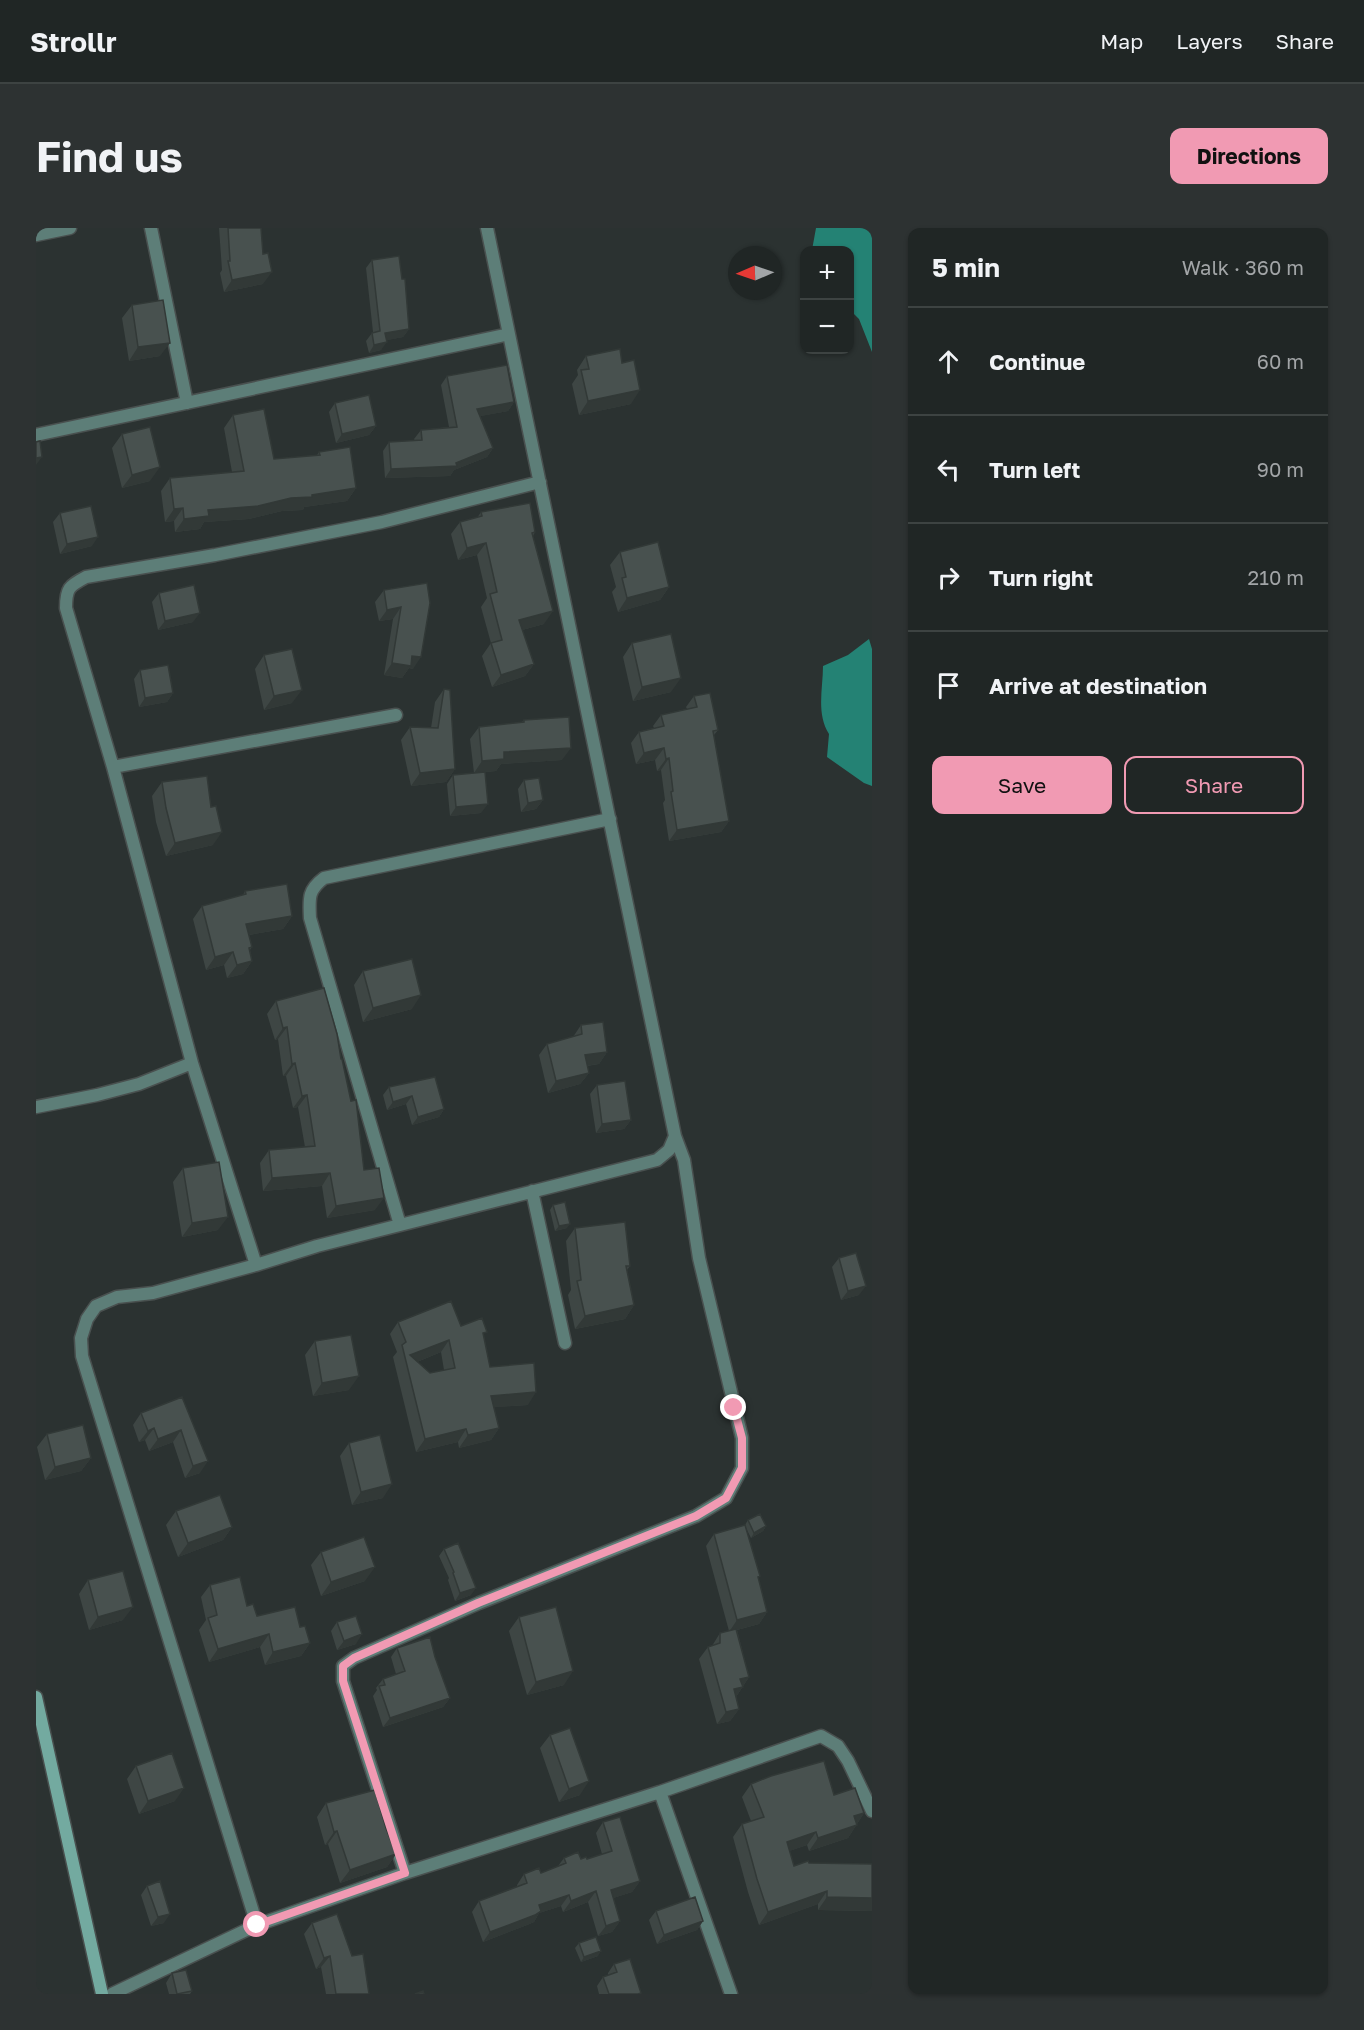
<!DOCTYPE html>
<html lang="en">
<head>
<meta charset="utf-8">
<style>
  body { margin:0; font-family:"Golos Text",sans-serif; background:#2d3232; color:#f1f3f6 }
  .controls { position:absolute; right:18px; top:18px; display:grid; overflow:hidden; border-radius:12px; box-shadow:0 2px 4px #0004 }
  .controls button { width:54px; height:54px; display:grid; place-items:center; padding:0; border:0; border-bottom:2px solid #3d4342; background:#202625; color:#f1f3f6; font:30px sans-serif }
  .compass { position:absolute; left:692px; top:18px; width:54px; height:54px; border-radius:50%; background:#202625; box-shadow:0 2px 4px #0004; rotate:268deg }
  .stop { position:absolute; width:18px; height:18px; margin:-14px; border:4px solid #f19ab3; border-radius:50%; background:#fff }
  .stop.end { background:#f19ab3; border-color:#fff; box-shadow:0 2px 6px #0008 }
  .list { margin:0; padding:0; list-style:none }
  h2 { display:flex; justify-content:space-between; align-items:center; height:78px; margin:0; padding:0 24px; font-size:26px }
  h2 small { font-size:20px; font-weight:400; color:#a2a5a7 }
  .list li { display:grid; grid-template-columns:39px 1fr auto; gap:18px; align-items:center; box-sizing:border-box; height:108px; padding:0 24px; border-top:2px solid #3d4342 }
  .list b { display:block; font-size:22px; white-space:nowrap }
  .list em { font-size:20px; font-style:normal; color:#a2a5a7 }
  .actions { display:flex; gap:12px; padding:18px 24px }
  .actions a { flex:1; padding:14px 0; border:2px solid #f19ab3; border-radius:12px; text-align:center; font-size:21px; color:#f19ab3 }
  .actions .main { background:#f19ab3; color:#111 }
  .icon { flex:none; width:33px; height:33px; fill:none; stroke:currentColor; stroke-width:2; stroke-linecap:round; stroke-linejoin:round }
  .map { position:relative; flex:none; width:836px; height:1766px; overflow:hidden; border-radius:12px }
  header { display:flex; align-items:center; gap:36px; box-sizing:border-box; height:84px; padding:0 30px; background:#202625; border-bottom:2px solid #3d4342 }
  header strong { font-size:28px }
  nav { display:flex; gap:33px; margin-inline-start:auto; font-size:21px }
  .intro { display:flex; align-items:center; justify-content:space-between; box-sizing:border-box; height:144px; padding:0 36px }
  h1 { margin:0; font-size:42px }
  .button { padding:15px 27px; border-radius:12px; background:#f19ab3; color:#111; font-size:21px; font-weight:700 }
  main { display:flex; gap:36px; padding:0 36px }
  aside { flex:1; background:#202625; border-radius:12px; box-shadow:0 2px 4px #0004 }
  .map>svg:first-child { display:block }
  .water { fill:#248274 }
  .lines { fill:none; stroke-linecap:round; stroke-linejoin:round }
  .minor-casing { stroke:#49504f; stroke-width:15 }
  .secondary-casing { stroke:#49504f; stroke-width:15 }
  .minor { stroke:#5d7e78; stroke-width:12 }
  .secondary { stroke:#73aaa0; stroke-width:12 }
  .wall { fill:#3e4644; fill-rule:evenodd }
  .shaded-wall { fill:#323937 }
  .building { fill:#48514f; stroke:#323937; stroke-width:1.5; fill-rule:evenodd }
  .route { stroke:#f19ab3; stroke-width:8 }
</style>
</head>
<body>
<header>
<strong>Strollr</strong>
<nav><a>Map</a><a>Layers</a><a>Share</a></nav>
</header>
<div class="intro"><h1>Find us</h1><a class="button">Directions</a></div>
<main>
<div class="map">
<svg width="836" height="1766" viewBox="0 0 836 1766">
  <rect width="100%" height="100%" fill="#2b3231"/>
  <path class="water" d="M780,0h56v124l-13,-33 -9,-9v-60h-38z
    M833,411l3,10v137l-8,-3 -37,-26 2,-23c-13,-20 -6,-46 -6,-68l25,-11z"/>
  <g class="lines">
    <g class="minor-casing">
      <path id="minor" d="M115,0l36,175
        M0,7l34,-7
        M0,207l473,-101
        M77,539l283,-52
        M0,879l61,-12 42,-11 53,-21
        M496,963l33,152
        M364,997l-90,-307c-1,-20 -2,-28 14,-40l286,-59
        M220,1037l-64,-202 -79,-296 -47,-159c0,-20 3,-22 20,-31l129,-22 167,-33 158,-40
        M624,1564l71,202
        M369,1645l-62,-192v-15l11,-8 125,-55 217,-87 30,-18 16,-30v-30l-43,-180 -15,-98 -9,-24
        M221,1697l-175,-569 -1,-18 6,-19 9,-13 21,-9 36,-4 103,-28 61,-19 340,-86 12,-10 6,-14 -188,-908
        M76,1766l145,-69 148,-52 255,-81 161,-56 17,10 10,15 24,50"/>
    </g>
    <g class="secondary-casing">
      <path id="secondary" d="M0,1469l66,297"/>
    </g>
    <use href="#minor" class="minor"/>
    <use href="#secondary" class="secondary"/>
  </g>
  <path class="wall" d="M183,0h42l2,26v30l-39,8 -4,-19 2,-3z
    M336,32l37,69 -6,8 -17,3 -5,10 -12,3 -3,-12 6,-8 1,-1 -7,-64z
    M96,77l28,51 -31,5 -7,-43z
    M550,128l45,48 -52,11 -7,-31 6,-9 -1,-5z
    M411,148l67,26 -6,9 -28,5 13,32 -6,9 -33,13 -4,6 -65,2 -2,-27 6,-9 26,-1 -1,-2 7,-9 28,-3 -8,-42z
    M299,175l41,23 -7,9 -33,8 -7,-31z
    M197,187l41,44 43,-4 2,-3 37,36 -9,13 -43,6 -1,3 -21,1 -33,8 -45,3 -4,7 -25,3 -1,-11 -9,1 -4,-31 9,-13 62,-6 -8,-44z
    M86,206l28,47 -28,7 -10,-40z
    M445,284l54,20 -2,4 11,88 -22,6 12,34 -9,12 -33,11 -10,-31 9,-13 -10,-36 6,-9 -10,-43 -19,5 -7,-26 9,-12 17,-4z
    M24,285l32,33 -32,8 -7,-32z
    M584,324l49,35 -9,13 -42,12 -6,-20 4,-5 -6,-22z
    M391,355l-14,86 -4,-1 -7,10 -18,-3 9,-56 -14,2 -4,-19 9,-12z
    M123,365l34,29 -35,8 -6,-28z
    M596,415l39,49 -38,9 -10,-44z
    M228,427l28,48 -28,7 -9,-41z
    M104,442l33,23 -6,9 -28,5 -5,-28z
    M408,461l11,80 -9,13 -35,4 -10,-46 9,-13 21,1 4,-26z
    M658,468l24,34 -4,5 15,86 -8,11 -52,9 -6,-38 2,-3 -4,-30 -4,1 -2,-11 -19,4 -5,-21 8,-11 15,-4 -1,-2 8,-11 26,-6 -1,-2z
    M488,492l38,40 -61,4 -5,7 -11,1 -4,41 -31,3 -3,-32 6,-9 21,-2 -4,-34 9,-12 43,-5z
    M488,552l19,20 -7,9 -15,3 -3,-23z
    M126,554l51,63 -47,11 -10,-34 -4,-26z
    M209,663l47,25 -9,13 -34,6 3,12 -2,3 2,11 -9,13 -16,4 -3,-13 -18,5 -13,-51 9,-13 41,-11z
    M327,743l49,38 -49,13 -9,-37z
    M240,773l65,58 23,111 11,40 -48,8 -5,-32 -59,5 -3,-28 9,-13 36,-3 -7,-40 -5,1 -7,-32h-3l-5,-37 -3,1 -8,-26z
    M545,797l26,27 -8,12 -12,2 2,7 -9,11 -32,9 -9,-38 8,-11 26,-7z
    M561,857l34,35 -7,9 -28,4 -6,-39z
    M353,859l55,22 -5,8 -27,8 -6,-21 -19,6 -4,-15z
    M147,940l35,62 -36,7 -9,-55z
    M517,977l14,23 -12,3 -5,-21z
    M539,1000l55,38 -3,4 7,35 -9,14 -50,10 -7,-34 3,-5 -5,-49z
    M803,1030l20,37 -18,5 -9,-33z
    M362,1094l63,4 23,10 6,31 38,38 -34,2 5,21 -8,12 -32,8 -1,-6 -42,10 -23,-95 4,-5 -7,-18zM405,1124l3,18 -14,3 -13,-11z
    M279,1113l34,49 -36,6 -8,-41z
    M146,1169l18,76 -15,5 -12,-36 -24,9 -4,-11 -6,2 -6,-17 8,-12z
    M11,1206l44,24 -10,13 -36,9 -8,-33z
    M313,1215l34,55 -31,7 -12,-49z
    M140,1283l56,16 -9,13 -45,17 -12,-32z
    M712,1292l18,6 -3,5 -12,7 -6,-12 22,86 -8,12 -22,6 12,47 -13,20 3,12 -9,12 -13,3 -18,-65 9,-12 4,-1 8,-13 9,-2 -23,-85 8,-12 31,-9z
    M408,1321l27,46 -16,6 -7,-21 1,-2 -10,-22z
    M285,1324l44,29 -44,15 -10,-31z
    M52,1352l35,40 -34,10 -10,-36z
    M174,1357l37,21 10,10 43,11 10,16 -9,13 -36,9 -5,-18 -51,15 -10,-32 7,-10 -5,-23z
    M483,1389l45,68 -37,10 -18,-64z
    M301,1394l19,22 -19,6 -6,-19z
    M361,1420l38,9 15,41 -7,9 -60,20 -10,-31 4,-6 -1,-2 7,-9 13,-5 -5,-17z
    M514,1507l30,60 -21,7 -19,-54z
    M100,1538l39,35 -36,13 -12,-35z
    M715,1556l83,11 30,18 -16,25 -39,13 -2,-6 -18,6 5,15 15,-3 63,1v47l-54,-1v-6l-59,21 -11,-33 -15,-55 9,-13 9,-3 -9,-24z
    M290,1575l60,25 10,26 -9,13 -47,16 -12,-39 -3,1 -8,-28z
    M567,1594l37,59 -8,11 -19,6 7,23 -8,11 -14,4 -10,-34 -25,10 -2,-6 -22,7 -5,9 -7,3 -44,17 -11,-30 7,-11 38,-14v-2l7,-11 17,-1 17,-7 6,-8 23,1 15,-5 -6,-21z
    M111,1658l17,37 -13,3 -10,-31z
    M620,1683l47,10 -6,9 -40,14 -8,-24z
    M276,1695l40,33 17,38h-43l-5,-27 -5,2 -12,-35z
    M543,1715l19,13 -17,6 -6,-14z
    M578,1736l27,30h-42l-2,-8 6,-9 5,-2v-2z
    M136,1745l20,18 -2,3h-21l-3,-11z"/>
  <path class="shaded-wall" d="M236,44l-9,12 -39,8 8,-12z
    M373,101l-6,8 -24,5 6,-9z
    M351,114l-6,8 -12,3 5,-8z
    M134,115l-10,13 -31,5 9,-14z
    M604,162l-9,14 -52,11 9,-14z
    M478,174l-6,9 -37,7 6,-9z
    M340,198l-7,9 -33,8 6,-9z
    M457,220l-6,9 -33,13 -4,6 -65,2 6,-9 65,-6z
    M6,229l-6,8v-7z
    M124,239l-10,14 -28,7 10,-13z
    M320,260l-9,13 -43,6 -1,3 -21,1 -33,8 -45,3 -4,7 -25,3 9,-13 24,-9z
    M147,280l-9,13 -9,1 9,-13z
    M62,309l-6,9 -32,8 7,-10z
    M450,315l-9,12 -19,5 9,-12z
    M633,359l-9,13 -42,12 9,-14z
    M365,379l-8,12 -14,2 8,-11z
    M517,383l-9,13 -33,9 8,-13z
    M164,385l-7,9 -35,8 7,-9z
    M376,428l9,1 -8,12 -4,-1 -7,10 -18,-3 8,-12z
    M498,436l-9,12 -33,11 9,-12z
    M645,450l-10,14 -38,9 9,-14z
    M266,462l-10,13 -28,7 10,-14z
    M137,465l-6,9 -28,5 6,-9z
    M535,520l-9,12 -61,4 -5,7 -22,2 8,-12 22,-9z
    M628,520l-9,12 -19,4 8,-11z
    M633,530l-8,12 -4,1 9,-12z
    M419,541l-9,13 -35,4 9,-13z
    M507,572l-7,9 -15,3 7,-9z
    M452,576l-7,9 -31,3 6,-9z
    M693,593l-8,11 -52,9 8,-11z
    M186,604l-9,13 -47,11 9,-13z
    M256,688l-9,13 -46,8 9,-13z
    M197,724l-9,13 -18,5 9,-13z
    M216,733l-9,13 -16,4 10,-13z
    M385,767l-9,14 -49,13 10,-14z
    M251,799l-9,12 -3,1 8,-12z
    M571,824l-8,12 -23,3 9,-12z
    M259,835l-9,13h-3l9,-12z
    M553,845l-9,11 -32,9 8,-12z
    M271,867l-9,12 -5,1 9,-12z
    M376,868l-6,8 -19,6 6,-8z
    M408,881l-5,8 -27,8 6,-8z
    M595,892l-7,9 -28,4 6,-9z
    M294,945l-8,13 -59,5 9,-13z
    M348,970l-9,12 -48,8 9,-12z
    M192,989l-10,13 -36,7 10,-14z
    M534,996l-3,4 -12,3 4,-5z
    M830,1058l-7,9 -18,5 7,-9z
    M598,1077l-9,14 -50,10 10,-13z
    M413,1112l-8,12 -34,14 3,-11z
    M323,1148l-10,14 -36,6 9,-13z
    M500,1164l-8,13 -46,3 9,-12z
    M118,1200l-9,12 -6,2 9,-11z
    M463,1200l-8,12 -32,8 9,-13z
    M430,1201l-8,13 -42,10 9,-13z
    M145,1202l-8,12 -24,9 9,-12z
    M55,1230l-10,13 -36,9 10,-13z
    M172,1233l-8,12 -15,5 8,-12z
    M356,1256l-9,14 -31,7 9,-13z
    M730,1298l-3,5 -12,7 3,-5z
    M196,1299l-9,13 -45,17 10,-14z
    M339,1339l-10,14 -44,15 10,-14z
    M440,1360l-5,7 -16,6 5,-8z
    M97,1379l-10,13 -34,10 9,-13z
    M731,1384l-8,12 -30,8 8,-12z
    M233,1406l-9,13 -51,15 9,-13z
    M326,1406l-6,10 -19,6 7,-9z
    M274,1415l-9,13 -36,9 8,-13z
    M537,1443l-9,14 -37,10 9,-13z
    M713,1449l-15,23 -9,2 15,-23z
    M414,1470l-7,9 -60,20 7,-9z
    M703,1481l-9,12 -13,3 9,-12z
    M553,1553l-9,14 -21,7 10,-13z
    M148,1560l-9,13 -36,13 9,-13z
    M828,1585l-16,25 -39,13 9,-13 36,-22z
    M301,1603l-9,13 -3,1 9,-13z
    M780,1604l-9,13 -29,10 9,-13z
    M360,1626l-9,13 -47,16 10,-13z
    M604,1653l-8,11 -28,9 7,-11z
    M560,1663l-8,11 -25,10 8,-11z
    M791,1663l-9,13 -59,21 9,-13z
    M533,1667l-8,11 -22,7 -5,9 -7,3 -44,17 7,-10 49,-27z
    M791,1669l45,1v13l-54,-1z
    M134,1686l-6,9 -13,3 7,-9z
    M584,1693l-8,11 -14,4 8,-10z
    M667,1693l-6,9 -40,14 7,-9z
    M565,1723l-3,5 -17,6 3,-5z
    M294,1728l-9,11 -5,2 8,-11z"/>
  <path class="building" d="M192,0h33l2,26 5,-1 4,19 -40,8 -4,-19h2z
    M363,28l3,23h3l4,50 -24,4 2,9 -13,3 -2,-12 8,-2 -8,-71z
    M127,72l7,43 -32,4 -6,-42z
    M584,121l2,14 12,-3 6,30 -52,11 -7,-31 8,-1 -3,-13z
    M471,137l7,37 -37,7 16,39 -37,15 1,3 -66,3 -2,-27 33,-2 -1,-10 36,-3 -10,-51z
    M333,167l7,31 -34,8 -7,-31z
    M228,181l10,50 46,-4 -1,-3 31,-5 6,41 -44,7v2l-21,1 -33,8 -50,4 1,6 -25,3 -1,-11 -9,1 -4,-31 74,-7 -11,-56z
    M114,199l10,40 -28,8 -10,-41z
    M4,213l2,16 -6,1v-16z
    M494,275l5,29 -3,1 21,78 -34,9 15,44 -33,11 -10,-32 11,-3 -12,-46 7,-2 -11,-49 -19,5 -7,-26 22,-6 -1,-4z
    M55,278l7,31 -31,7 -7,-31z
    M622,314l11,45 -42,11 -5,-20 4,-1 -6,-25z
    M391,355l3,20 -9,54 -9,-1 -1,10 -19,-3 9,-56 -14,3 -3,-20z
    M158,357l6,28 -35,8 -6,-28z
    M635,406l10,44 -39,9 -10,-44z
    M256,421l10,41 -28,6 -10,-41z
    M132,437l5,28 -28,5 -5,-28z
    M408,461l6,1 5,79 -35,4 -10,-46 28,1z
    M674,465l8,37 -5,1 16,90 -52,9 -6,-38 2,-1 -4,-33 -3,1 -2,-11 -20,5 -5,-21 25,-6 -3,-11 36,-8 -3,-11z
    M533,489l2,31 -67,4v7l-22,2 -3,-34 45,-5v-2z
    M449,544l3,32 -32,3 -3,-32z
    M171,548l4,31 5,-1 6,26 -47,11 -9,-35 -4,-26z
    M503,550l4,22 -15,3 -4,-23z
    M251,656l5,32 -46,8 6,23 -3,1 3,13 -15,4 -4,-13 -18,5 -13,-51 44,-12 -1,-3z
    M376,731l9,36 -48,13 -10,-37z
    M288,760l13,46 4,25h1l9,42 5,-1 8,70 15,-2 5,30 -48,8 -6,-33 -58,5 -3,-28 46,-4 -8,-51 -5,1 -7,-33 -3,1 -5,-37 -4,1 -7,-27z
    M567,794l4,30 -22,3 4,18 -33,8 -9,-37 35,-10 -1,-9z
    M399,849l9,32 -26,8 -6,-21 -19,6 -4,-15z
    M589,853l6,39 -29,4 -5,-39z
    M183,934l9,55 -36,6 -9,-55z
    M529,974l5,22 -11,2 -6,-21z
    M589,994l5,44h-4l8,39 -49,11 -8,-35 4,-1 -6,-52z
    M820,1025l10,33 -18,5 -9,-33z
    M415,1073l10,25 21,-8 5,14 -4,1 7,34 44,-4 2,29 -45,4 8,32 -31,7 -2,-6 -41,10 -23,-94 4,-3 -8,-20zM413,1112l6,28 -25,5 -20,-18z
    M315,1107l8,41 -37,7 -7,-42z
    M146,1169l26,64 -15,5 -12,-36 -23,9 -4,-11 -6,3 -7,-18z
    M47,1197l8,33 -36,9 -8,-33z
    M344,1207l12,49 -31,8 -12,-49z
    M184,1267l12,32 -44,16 -12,-32z
    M724,1286l6,12 -12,7 -6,-13z
    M709,1297l15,51 -2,1 9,35 -30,8 -23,-86z
    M328,1309l11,30 -44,15 -10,-30z
    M422,1315l18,45 -16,5 -7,-20 1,-1 -10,-23z
    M87,1343l10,36 -35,10 -10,-37z
    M204,1349l7,29 6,-2 4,12 38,-9 5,20 5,-1 5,17 -37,9 -4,-18 -51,15 -10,-31 9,-3 -7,-30z
    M520,1379l17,64 -37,11 -17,-65z
    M320,1388l6,18 -18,7 -7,-19z
    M700,1401l13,48 -9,2 3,8 -9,2 5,20 -13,3 -18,-65 12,-4v-10z
    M394,1409l5,20 15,41 -60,20 -11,-32 6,-1 -2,-6 22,-8 -8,-23z
    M534,1500l19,53 -20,8 -19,-54z
    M136,1525l12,35 -36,13 -12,-35z
    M788,1533l10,34 21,-7 9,25 -10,3 3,9 -39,13 -2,-6 -29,10 7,24 14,-5 1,2 63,1v34l-45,-1v-6l-59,21 -11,-33 -15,-55 22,-7 -13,-33 20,-8z
    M339,1562l11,38 10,26 -46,16 -13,-39 -3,1 -8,-29z
    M584,1589l20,64 -29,9 9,31 -14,5 -10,-35 -25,10 -2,-6 -30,10 2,6 -6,4 -45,17 -11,-31 48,-18 -3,-9 15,-6 2,5 25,-10 -2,-5 14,-6 3,7 5,-2 1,2 25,-8 -9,-29z
    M124,1653l10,33 -12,3 -11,-31z
    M659,1669l8,24 -39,14 -8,-24z
    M301,1686l15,42 11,-2 6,40h-33l-6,-38 -6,2 -12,-35z
    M560,1709l5,14 -17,6 -5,-14z
    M594,1731l11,34 -3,1h-29l-6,-17 14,-5 -3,-8z
    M150,1742l6,21 -15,3 -5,-21z
    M387,1763l1,3h-9z"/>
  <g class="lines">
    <path class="route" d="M221,1697l148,-52 -62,-192v-15l11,-8 124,-55 218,-87 30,-18 16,-30v-30l-8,-30"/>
  </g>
</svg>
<div class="controls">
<button>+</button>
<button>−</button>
</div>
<svg class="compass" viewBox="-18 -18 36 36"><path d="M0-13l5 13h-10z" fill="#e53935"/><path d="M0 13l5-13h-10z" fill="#a2a5a7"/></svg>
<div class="stop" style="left:221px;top:1697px"></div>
<div class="stop end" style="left:698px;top:1180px"></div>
</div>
<aside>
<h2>5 min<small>Walk · 360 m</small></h2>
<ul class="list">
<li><svg class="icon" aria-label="ahead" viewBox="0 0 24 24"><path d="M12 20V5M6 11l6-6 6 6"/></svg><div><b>Continue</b></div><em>60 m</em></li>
<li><svg class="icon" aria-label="left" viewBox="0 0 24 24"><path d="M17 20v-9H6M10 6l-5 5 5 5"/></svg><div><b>Turn left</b></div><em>90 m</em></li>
<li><svg class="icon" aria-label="right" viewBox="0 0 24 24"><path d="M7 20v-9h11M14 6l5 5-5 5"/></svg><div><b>Turn right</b></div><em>210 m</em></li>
<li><svg class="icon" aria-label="arrive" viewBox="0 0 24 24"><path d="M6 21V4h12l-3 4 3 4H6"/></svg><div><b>Arrive at destination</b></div></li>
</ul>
<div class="actions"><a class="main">Save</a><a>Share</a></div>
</aside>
</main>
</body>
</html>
